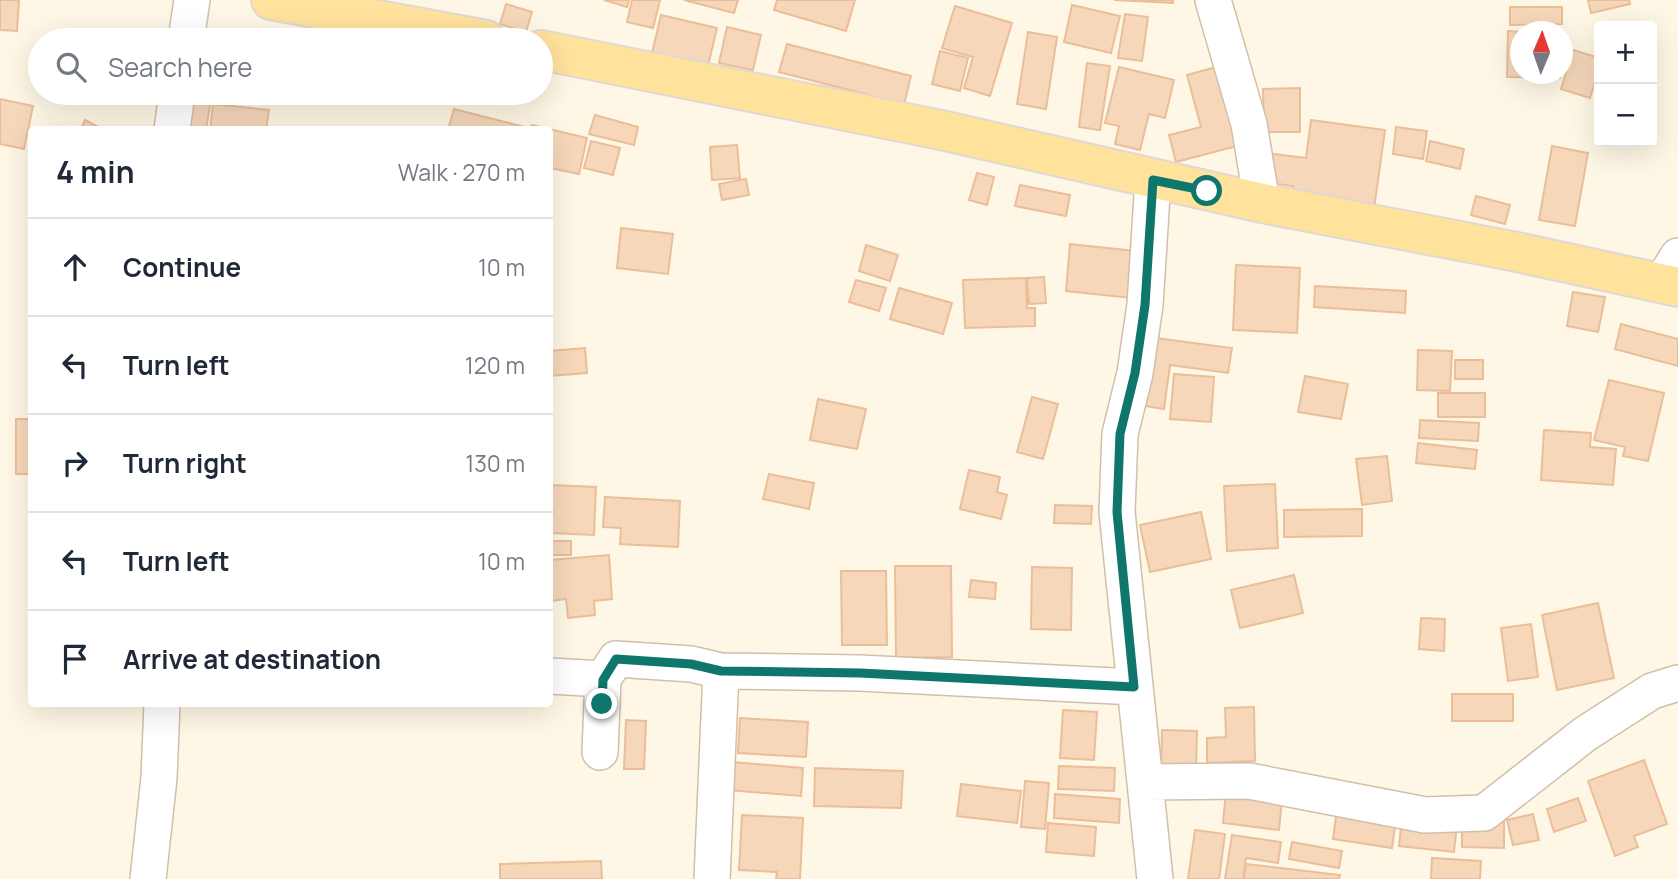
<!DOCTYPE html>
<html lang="en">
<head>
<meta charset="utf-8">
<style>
  body { margin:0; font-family:Manrope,sans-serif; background:#f6f6f7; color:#1f2937 }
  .controls { position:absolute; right:21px; top:21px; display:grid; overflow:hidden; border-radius:7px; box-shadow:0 7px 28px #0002 }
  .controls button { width:63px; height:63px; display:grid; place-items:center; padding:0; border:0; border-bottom:2px solid #e0e1e3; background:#fff; color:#1f2937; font:35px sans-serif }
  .compass { position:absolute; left:1510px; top:21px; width:63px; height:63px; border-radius:50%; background:#fff; box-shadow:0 7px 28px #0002; rotate:2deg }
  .stop { position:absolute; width:21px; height:21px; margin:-16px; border:5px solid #0f766e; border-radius:50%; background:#fff }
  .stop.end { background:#0f766e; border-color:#fff; box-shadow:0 2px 7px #0008 }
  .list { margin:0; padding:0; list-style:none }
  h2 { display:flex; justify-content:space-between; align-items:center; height:91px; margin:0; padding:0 28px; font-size:30px }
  h2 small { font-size:23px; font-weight:400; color:#747a83 }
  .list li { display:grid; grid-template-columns:46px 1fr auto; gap:21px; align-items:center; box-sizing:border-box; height:98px; padding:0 28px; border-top:2px solid #e0e1e3 }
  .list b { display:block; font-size:26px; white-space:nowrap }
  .list em { font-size:23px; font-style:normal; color:#747a83 }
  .icon { flex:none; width:38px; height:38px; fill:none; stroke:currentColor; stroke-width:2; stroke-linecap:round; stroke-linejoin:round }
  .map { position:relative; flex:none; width:1678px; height:879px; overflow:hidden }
  .search { position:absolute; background:#fff; box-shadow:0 7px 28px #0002; left:28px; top:28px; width:525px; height:77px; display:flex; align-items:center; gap:18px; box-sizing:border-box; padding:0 24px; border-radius:38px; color:#747a83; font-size:26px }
  .panel { position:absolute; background:#fff; box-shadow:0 7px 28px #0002; left:28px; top:126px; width:525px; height:581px; border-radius:7px }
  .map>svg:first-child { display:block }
  .building { fill:#f6d7ba; stroke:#ebbe99; stroke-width:2 }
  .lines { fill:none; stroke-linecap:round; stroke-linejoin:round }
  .minor-casing { stroke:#d1bfaa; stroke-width:38 }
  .major-casing { stroke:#dfd8d3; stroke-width:42 }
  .minor { stroke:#fff; stroke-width:35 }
  .major { stroke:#ffe29c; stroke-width:38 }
  .route { stroke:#0f766e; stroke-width:9 }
</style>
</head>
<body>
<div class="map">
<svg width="1678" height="879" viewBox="0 0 1678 879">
  <rect width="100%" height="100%" fill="#fef7e5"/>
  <path class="building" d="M0,0h19l-2,31 -17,-1z
    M604,0h25l-2,7z
    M632,0h28l-7,28 -26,-6z
    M684,0h54l-4,13z
    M777,0h78l-9,31 -72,-21z
    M1114,0h59v3z
    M1588,0h41l1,4 -39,9z
    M506,4l26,8 -6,20 -26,-8z
    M1072,5l48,11 -9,37 -47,-11z
    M955,6l57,17 -22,73 -26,-8 9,-31 -31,-9z
    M1510,7h52v17l-52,1z
    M1125,14l23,3 -6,44 -24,-3z
    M661,15l56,13 -9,38 -56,-13z
    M727,27l34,8 -8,35 -34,-7z
    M1508,31l12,1v42h40v4l-53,-1z
    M1028,32l29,5 -11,72 -29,-5z
    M787,44l124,32 -7,28 -125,-32z
    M1573,50l26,8v11l-9,29 -29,-9z
    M940,51l28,7 -8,33 -28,-7z
    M1087,63l23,3 -10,64 -21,-3z
    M1119,67l55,13 -9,38 -16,-4 -9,36 -25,-6 4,-18 -14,-3z
    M1216,67l21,79 -61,16 -7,-27 32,-8 -14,-52z
    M1300,88v44h-36l-1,-43z
    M192,93h20l-6,37h-20z
    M272,93h36l-1,8 -36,-5z
    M0,99l33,7 -9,43 -24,-5z
    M213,104l56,6 -3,20h-56z
    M454,109l74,19 -1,2h-79z
    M595,115l43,12 -4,18 -45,-11z
    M85,120l19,10h-23z
    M1311,120l74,10 -11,79 -83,-11 2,-12 -30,-4 4,-29 39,5z
    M532,125l55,13 -8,36 -29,-6v-38h-19z
    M1396,127l31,4 -4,28 -30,-5z
    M591,141l29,7 -7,27 -29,-7z
    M1430,141l34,8 -4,20 -34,-8z
    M737,145l3,33 -28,2 -2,-33z
    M1552,146l36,7 -13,73 -36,-6z
    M977,173l17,4 -7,28 -18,-5z
    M746,179l3,16 -27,5 -3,-16z
    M1020,185l50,10 -4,21 -51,-10z
    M1476,196l34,9 -5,19 -34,-9z
    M621,228l52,6 -5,40 -51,-6z
    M1070,244l65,7 -4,47 -65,-7z
    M866,245l32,10 -8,26 -31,-10z
    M1236,265l64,3 -3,65 -64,-3z
    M1044,277l2,26 -17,1 -2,-26z
    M1026,278l1,30h8v18l-70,2 -2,-48z
    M856,280l30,8 -7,23 -30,-9z
    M1315,286l91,5 -1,22 -91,-6z
    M899,288l53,15 -9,31 -53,-15z
    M1573,292l32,5 -7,35 -31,-6z
    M1621,324l57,15v27l-63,-17z
    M1148,337l84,11 -4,25 -58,-8 -6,44 -25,-4z
    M585,348l2,25 -37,3v-25z
    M1418,350l34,1 -2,40 -33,-1z
    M1455,360h28v19h-28z
    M1174,374l40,3 -3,45 -41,-3z
    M1305,376l43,8 -7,35 -43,-7z
    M1609,380l55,13 -16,68 -25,-5 2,-9 -31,-7z
    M1438,393h47v24h-47z
    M1032,397l26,7 -15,55 -26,-7z
    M818,399l48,10 -9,40 -47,-9z
    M16,419h16v55h-16z
    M1420,420l59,3 -1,18 -59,-3z
    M1544,430l47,3 -1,14 26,2 -3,36 -72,-5z
    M1418,443l59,7 -2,19 -59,-6z
    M1387,456l5,45 -30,4 -6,-46z
    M969,470l31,7 -3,15 10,3 -6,24 -41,-10z
    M769,474l45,9 -5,26 -46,-10z
    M1275,484l3,64 -51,3 -3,-65z
    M552,485l44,2 -2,48 -44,-2z
    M605,497l75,4 -2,46 -58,-3 1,-16 -18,-1z
    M1055,505l37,1 -1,18 -37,-1z
    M1362,509v27l-78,1v-27z
    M1201,512l10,47 -61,13 -10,-47z
    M550,541h21v14h-21z
    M609,555l3,44 -18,2 1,14 -27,3 -2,-19 -16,2v-41z
    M895,566h56l1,91 -56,1z
    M1032,567l40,1 -1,62 -40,-1z
    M841,571h45l1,74h-45z
    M1294,575l9,38 -63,15 -9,-38z
    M971,580l25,3 -1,16 -26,-2z
    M1598,603l16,75 -57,12 -15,-75z
    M1421,618l24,1 -1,32 -25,-2z
    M1531,624l7,53 -30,4 -7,-53z
    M1452,694h61v27h-61z
    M1254,707l1,54 -48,2v-25l19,-1 -1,-29z
    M1063,710l34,2 -3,48 -34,-2z
    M740,718l68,4 -2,35 -68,-4z
    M626,720l20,1 -2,48h-20z
    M1162,730l35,1 -1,40h-35z
    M1644,760l23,64 -33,12 4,11 -23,9 -27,-75z
    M732,762l71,6 -2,28 -72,-6z
    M1059,766l56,2 -1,23 -56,-2z
    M815,768l88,3 -2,37 -87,-2z
    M1025,781l24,2 -4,46 -24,-2z
    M961,784l60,7 -4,32 -60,-7z
    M1226,792l56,7 -3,31 -56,-7z
    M1055,794l65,5 -1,24 -65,-5z
    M1578,798l8,23 -32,11 -7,-23z
    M1337,809l59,10 -4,29 -59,-9z
    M1533,814l6,26 -26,5 -6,-25z
    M742,815l61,3 -3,61h-24l1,-7 -38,-2z
    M1402,818l55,6 -3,28 -55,-6z
    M1462,821l42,1v26l-42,-1z
    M1048,823l48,4 -2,29 -48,-4z
    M1195,830l30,4 -6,45h-31z
    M1232,835l49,7 -3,21 -32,-5 -3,21h-18z
    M1292,842l50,9 -3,17 -50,-9z
    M1432,858l49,3 -1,18h-49z
    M601,861l1,18h-102v-15z
    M1246,864l94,11 -1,4h-95z"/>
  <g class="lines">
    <g class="minor-casing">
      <path id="minor" d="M1213,0l36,124 13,79
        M186,40l6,-40
        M172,130l5,-37
        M1153,180l-8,125 -10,68 -15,61 -3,78 38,367
        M1662,282l16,-26
        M550,676l53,3
        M600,752l3,-73 13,-20 75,5 30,7 139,2 274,14
        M1145,782l104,-1 176,34 59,-2 101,-79 67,-43 26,-8
        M148,879l11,-101 3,-74
        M712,879l9,-208"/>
    </g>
    <g class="major-casing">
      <path id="major" d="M271,0l215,40
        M541,50l400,80 321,73 250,48 166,36"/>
    </g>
    <use href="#minor" class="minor"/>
    <use href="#major" class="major"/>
  </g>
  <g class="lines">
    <path class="route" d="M602,704l1,-24 13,-21 75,5 30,7 139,2 274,14 -17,-175 3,-78 15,-61 10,-68 8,-125 54,11"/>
  </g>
</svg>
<div class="controls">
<button>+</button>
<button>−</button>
</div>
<svg class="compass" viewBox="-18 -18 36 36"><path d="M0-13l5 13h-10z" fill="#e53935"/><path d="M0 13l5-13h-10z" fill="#747a83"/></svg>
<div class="stop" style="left:1207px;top:191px"></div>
<div class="stop end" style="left:602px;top:704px"></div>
<div class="search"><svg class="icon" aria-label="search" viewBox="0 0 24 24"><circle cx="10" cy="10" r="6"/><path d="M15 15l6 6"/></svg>Search here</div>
<section class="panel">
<h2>4 min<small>Walk · 270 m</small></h2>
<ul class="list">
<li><svg class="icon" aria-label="ahead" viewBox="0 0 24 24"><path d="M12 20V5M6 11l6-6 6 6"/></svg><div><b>Continue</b></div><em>10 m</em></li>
<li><svg class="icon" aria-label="left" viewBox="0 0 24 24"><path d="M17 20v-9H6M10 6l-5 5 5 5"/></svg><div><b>Turn left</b></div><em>120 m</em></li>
<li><svg class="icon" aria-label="right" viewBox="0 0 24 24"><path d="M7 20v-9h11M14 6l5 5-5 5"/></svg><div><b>Turn right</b></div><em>130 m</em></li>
<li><svg class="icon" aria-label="left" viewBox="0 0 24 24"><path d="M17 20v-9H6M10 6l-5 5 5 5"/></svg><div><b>Turn left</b></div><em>10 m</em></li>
<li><svg class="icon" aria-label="arrive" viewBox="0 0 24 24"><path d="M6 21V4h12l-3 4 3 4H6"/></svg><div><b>Arrive at destination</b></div></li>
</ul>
</section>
</div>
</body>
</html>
